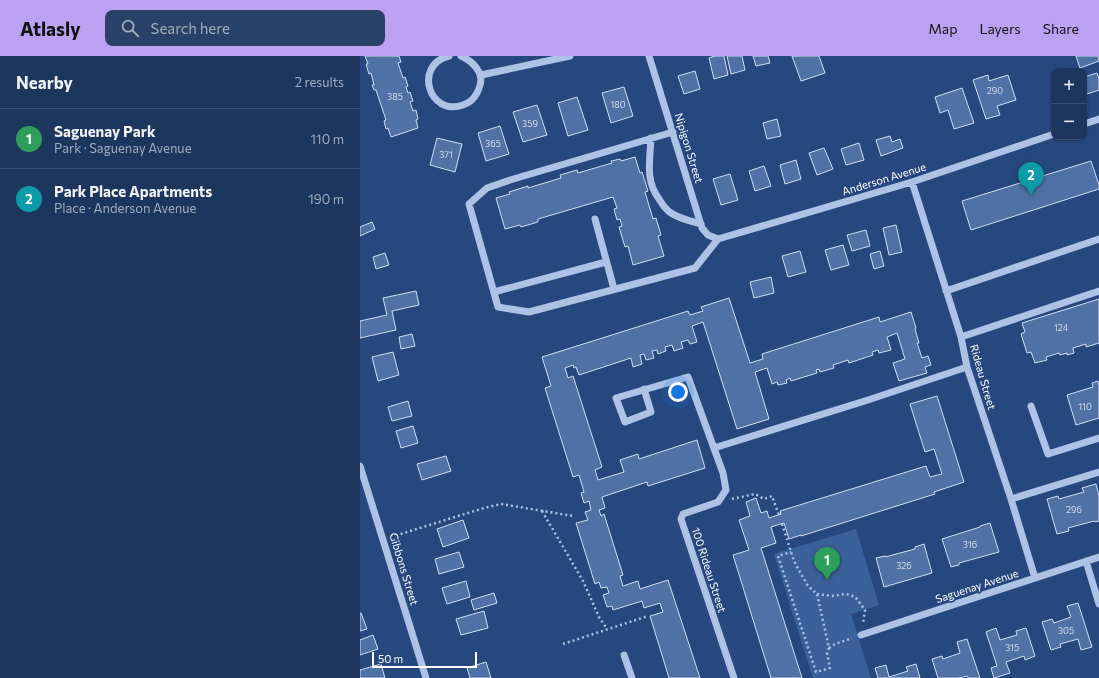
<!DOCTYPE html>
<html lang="en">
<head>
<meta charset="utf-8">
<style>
  body { margin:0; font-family:Commissioner,sans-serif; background:#2a4167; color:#f1f3f6 }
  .controls { position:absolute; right:12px; top:12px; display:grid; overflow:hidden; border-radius:8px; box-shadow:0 1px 3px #0004 }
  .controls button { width:36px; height:36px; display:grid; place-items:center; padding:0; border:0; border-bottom:1px solid #3b5073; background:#1d365e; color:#f1f3f6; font:20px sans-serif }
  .scale { position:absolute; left:12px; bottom:10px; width:105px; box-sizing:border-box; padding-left:4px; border:2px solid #fff; border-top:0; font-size:11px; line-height:14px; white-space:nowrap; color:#fff; -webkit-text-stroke:3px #27487e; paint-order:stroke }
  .you { position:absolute; left:318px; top:336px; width:14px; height:14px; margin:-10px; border:3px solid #fff; border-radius:50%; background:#1a73e8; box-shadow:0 0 0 6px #1a73e833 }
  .badge { display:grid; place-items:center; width:26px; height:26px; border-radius:50%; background:#bca0f2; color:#fff; font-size:13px; font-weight:700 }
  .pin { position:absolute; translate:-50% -33px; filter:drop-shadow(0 1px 2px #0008) }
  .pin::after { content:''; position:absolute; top:21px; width:14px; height:12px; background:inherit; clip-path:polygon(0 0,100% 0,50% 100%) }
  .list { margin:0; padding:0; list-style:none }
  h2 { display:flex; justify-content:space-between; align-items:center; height:52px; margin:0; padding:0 16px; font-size:17px }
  h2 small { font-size:13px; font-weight:400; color:#a0abbc }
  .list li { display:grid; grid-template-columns:26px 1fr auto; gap:12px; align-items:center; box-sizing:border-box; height:60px; padding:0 16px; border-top:1px solid #3b5073 }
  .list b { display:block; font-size:15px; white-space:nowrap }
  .list p { margin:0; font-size:13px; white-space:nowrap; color:#a0abbc }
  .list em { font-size:13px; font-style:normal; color:#a0abbc }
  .icon { flex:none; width:22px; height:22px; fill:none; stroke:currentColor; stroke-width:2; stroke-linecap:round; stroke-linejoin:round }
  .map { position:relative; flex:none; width:739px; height:622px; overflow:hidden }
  header { display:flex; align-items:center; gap:24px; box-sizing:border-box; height:56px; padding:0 20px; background:#bca0f2; color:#111 }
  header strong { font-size:19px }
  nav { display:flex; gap:22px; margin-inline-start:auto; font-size:14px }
  .search { width:280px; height:36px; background:#2a4167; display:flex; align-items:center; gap:10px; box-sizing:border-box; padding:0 14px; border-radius:8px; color:#a0abbc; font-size:15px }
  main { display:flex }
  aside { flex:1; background:#1d365e }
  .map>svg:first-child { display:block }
  .green { fill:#3b619b }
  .building { fill:#5071a6; stroke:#d0def4 }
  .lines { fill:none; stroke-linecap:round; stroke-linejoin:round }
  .path { stroke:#adc3e5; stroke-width:2.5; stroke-dasharray:2 3; stroke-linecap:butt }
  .minor { stroke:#adc3e5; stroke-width:7 }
  .labels { text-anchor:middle; stroke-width:3.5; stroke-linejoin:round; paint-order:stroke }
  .number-label { font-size:9px; fill:#d3dce9 }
  .street-label { font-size:11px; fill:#fff; stroke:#27487e }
</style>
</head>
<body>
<header>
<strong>Atlasly</strong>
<div class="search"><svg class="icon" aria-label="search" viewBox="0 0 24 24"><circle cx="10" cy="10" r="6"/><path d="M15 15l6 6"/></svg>Search here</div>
<nav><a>Map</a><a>Layers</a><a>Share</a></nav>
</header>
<main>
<aside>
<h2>Nearby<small>2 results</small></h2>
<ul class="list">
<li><span class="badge" style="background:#2e9e5b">1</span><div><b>Saguenay Park</b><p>Park · Saguenay Avenue</p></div><em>110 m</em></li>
<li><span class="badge" style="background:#0f9aa8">2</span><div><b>Park Place Apartments</b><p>Place · Anderson Avenue</p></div><em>190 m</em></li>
</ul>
</aside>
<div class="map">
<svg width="739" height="622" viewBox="0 0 739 622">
  <rect width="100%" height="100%" fill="#27487e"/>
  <path class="green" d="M496,473l23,76 -28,9 20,64h-58l-39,-124z"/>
  <path class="building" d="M5,0h34l2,6 -3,1 5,15 2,-1 3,9 -2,1 2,6 2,-1 3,9 -3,1 3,9 3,-1 2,9 -2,1 2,8 -27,9 -3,-9 -2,1 -2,-8 2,-1 -10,-30h-2l-2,-5h2l-3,-12 -2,1 -3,-10h2z
    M355,0h9l4,19 -14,4 -5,-21z
    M367,0h15l3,14 -14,4z
    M393,0h15l2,7 -14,3z
    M432,0h27l6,17 -24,8z
    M716,0h22l1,5 -19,7z
    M335,15l5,18 -16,5 -6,-18z
    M737,17l2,6v11l-15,5v-18z
    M628,19l1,6 19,-6 8,25 -19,6 3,9 -14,4 -13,-39z
    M264,31l9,29 -22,7 -9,-30z
    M602,32l12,35 -20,6 -6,-19 -8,3 -5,-16z
    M217,41l11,33 -20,6 -10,-33z
    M177,49l10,30 -24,7 -10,-30z
    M417,63l4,17 -14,3 -4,-16z
    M140,70l9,28 -23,7 -8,-28z
    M530,80l2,6 8,-3 3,9 -22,8 -5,-16z
    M77,82l25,6 -7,28 -25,-7z
    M499,87l5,17 -18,5 -5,-16z
    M464,92l9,21 -16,6 -8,-22z
    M275,101l5,16 2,-1 6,19 -3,1 8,27 3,-1 5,17 -3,1 6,20 -31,9 -5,-19 -3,1 -6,-20 3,-1 -2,-7 -3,1 -3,-11 3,-1 -4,-11 -75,22v3l-17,5 -1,-2 -15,4 -9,-31 14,-4 -1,-2 19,-6v2l33,-10 -1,-3 17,-5 1,3 34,-10 -1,-2 9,-2 1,2z
    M436,104l5,19 -16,5 -5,-19z
    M731,105l8,24v4l-128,41 -9,-29z
    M404,110l7,20 -16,5 -6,-20z
    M370,118l8,26 -17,5 -8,-26z
    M12,166l3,7 -15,7v-9z
    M536,169l6,27 -13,3 -6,-27z
    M506,174l4,16 -18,5 -5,-16z
    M483,189l6,20 -18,5 -6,-20z
    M440,195l6,21 -18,5 -6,-21z
    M520,195l4,15 -10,3 -4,-15z
    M25,197l4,12 -13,4 -3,-12z
    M411,221l3,16 -20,5 -4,-16z
    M56,235l3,14 -27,6 4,19 -36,8v-17l27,-6 -4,-17z
    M369,242l21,65 13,-4 -1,-5 117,-37 1,5 31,-10 5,16 -1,1 4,14h-2l5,15 6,-2 3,9 -6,2 2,6 -28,8 -6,-18 12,-4 -8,-26 -10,4 4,13 -12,3 -1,-3 -6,2 1,3 -24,8 -1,-3 -15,5 1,3 -14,4 -1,-3 -3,1 1,3 -26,8 -1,-3 -4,2 1,3 -9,2 -1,-3 -5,2 -5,-16 -12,4 14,47 -32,10 -34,-107 -11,4 5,16 -7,2 -2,-4 -7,2 2,6 -9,3 -2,-6 -7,2 1,4 -8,3 -1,-4 -5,1 2,7 -8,2 -2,-6 -4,1 2,9 -9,3 -2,-9 -52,17 -3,-8 -2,1 -1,-3 -8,3 3,10 5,-2 29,91 -7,3 3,10 26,-8 -4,-12 18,-6 1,5 58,-19 8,28 -57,18 -1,-4 -45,15 3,11 -6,2 2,6 3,-2 19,61 -3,1 3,10 15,-5 2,8 28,-9 32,98h-31l-19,-62 13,-4 -3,-9 -16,5 -2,-7 -29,9 -1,-4 -5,1 -4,-12 6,-2 -2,-6 -6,1 -2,-6 -4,2 -19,-61 12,-3 -3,-8 6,-2 -2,-9 -5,2 -3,-10 3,-1 -5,-17 -6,2 -28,-89 6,-2 -9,-29 146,-46 2,4 13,-4 -2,-4z
    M739,243v44l-13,4v-3l-13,4 1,5 -7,2v-2l-7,2 -1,-2 -13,4 1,3 -12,3 -4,-11 -4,1 -6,-19 4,-2 -3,-9z
    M52,278l3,12 -14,3 -2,-12z
    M33,296l6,23 -21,6 -6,-24z
    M738,325l1,4v33l-23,7 -9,-30 26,-8 -1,-4z
    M577,340l27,86 -30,10 1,2 -134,42v-1l-12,4 -5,-16 -13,4 5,16 -15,5 41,130h-31l-38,-123 16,-5 -10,-30 11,-4 -4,-14 10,-4 5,15 6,-2 2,7 12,-4 -1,-3 146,-45 4,11 12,-3 -8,-25 -9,3 -15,-48z
    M48,345l4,15 -20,5 -4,-14z
    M53,370l5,17 -17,5 -5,-17z
    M86,400l5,15 -29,9 -5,-16z
    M736,428l3,12v25l-4,1 -1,-1 -26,7 1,3 -12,3 -10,-35 11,-3 1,3 25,-7 -2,-4z
    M103,464l6,18 -26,9 -6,-18z
    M630,467l9,29 -40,11v2l-8,2 -9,-28 38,-12v-1z
    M564,488l8,29 -48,14 -8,-29 9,-2v1l30,-8v-2z
    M99,496l5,15 -25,7 -4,-15z
    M106,525l4,16 -23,7 -5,-16z
    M134,537l3,10 -23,7 -3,-10z
    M718,547l14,44 -11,3 -3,-11 -18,5 1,3 -10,3 -9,-28 10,-3 2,4 17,-6 -4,-11z
    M124,555l4,17 -27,7 -5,-16z
    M0,557h1l6,16 -7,2z
    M636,572l4,12 17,-5 -1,-4 10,-3 9,28 -10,4 -1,-4 -18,6 4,11 -16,5 -3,-10 6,-2 -11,-34z
    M13,579l5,14 -18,6v-15z
    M607,583l13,39h-12l-1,-2 -8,2h-21l-6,-19 10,-3 1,3 17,-6 -3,-11z
    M126,606l5,16h-21l-3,-10z
    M21,608l4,14h-25v-8z
    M556,608l4,14h-42l-3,-10 11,-3 3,12 19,-6 -2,-4z"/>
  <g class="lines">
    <path class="path" d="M372,443l23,-5 9,5 8,-3 7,19
      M182,455l41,70 16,36 8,12
      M422,468l12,37 7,13 7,12 9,8 12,54 -2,5 3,15 -14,4 -38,-116 13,-4
      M31,481l93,-29 17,-4 72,12
      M457,538l15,2 13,-2 6,1 5,3 9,12 -2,14
      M203,588l85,-28
      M469,592l6,-4 17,-6"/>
    <path class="minor" d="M89,0c-36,9 -20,61 14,49 6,-2 11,-6 14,-12 3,-6 6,-14 2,-21 -4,-8 -9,-12 -18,-16
      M289,0l53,172 6,7 10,4
      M121,19l89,-19
      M724,68l15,-5
      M313,76l-163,48 -23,8 -18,16 29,103 31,5 166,-44 23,-29
      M291,82c-1,22 -6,43 8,61 3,5 7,11 12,14 9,6 20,8 30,11
      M552,126l49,155 6,30 44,132 24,79
      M235,163l19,70
      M358,183l194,-57 142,-48
      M586,235l153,-52
      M134,236l112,-30
      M601,281l138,-46
      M284,333l7,23 -26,10 -9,-24 72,-21 35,96 3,17 -8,12 -35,12 -2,5 53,159
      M671,350l17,48 51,-16
      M354,392l154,-48 99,-33
      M0,410l66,212
      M651,443l88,-27
      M726,505l13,43
      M501,579l238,-78
      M264,599l8,23"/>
  </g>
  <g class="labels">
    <g class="number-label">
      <text x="635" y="38">290</text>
      <text x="35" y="44">385</text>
      <text x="258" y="52">180</text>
      <text x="170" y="71">359</text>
      <text x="133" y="91">365</text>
      <text x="86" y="102">371</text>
      <text x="701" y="275">124</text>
      <text x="725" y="354">110</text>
      <text x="714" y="457">296</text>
      <text x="610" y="492">316</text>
      <text x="544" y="513">326</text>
      <text x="706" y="578">305</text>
      <text x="652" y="595">315</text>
    </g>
    <g class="street-label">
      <text transform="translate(329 92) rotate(73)" y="4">Nipigon Street</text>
      <text transform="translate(524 123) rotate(-17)" y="4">Anderson Avenue</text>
      <text transform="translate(623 321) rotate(74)" y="4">Rideau Street</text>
      <text transform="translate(44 513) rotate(73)" y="4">Gibbons Street</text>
      <text transform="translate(349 514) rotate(72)" y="4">100 Rideau Street</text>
      <text transform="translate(617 530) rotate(-18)" y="4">Saguenay Avenue</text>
    </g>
  </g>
</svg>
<div class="controls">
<button>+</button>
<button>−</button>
</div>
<div class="scale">50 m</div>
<div class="you"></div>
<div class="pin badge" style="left:467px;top:524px;background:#2e9e5b">1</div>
<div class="pin badge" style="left:671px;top:139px;background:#0f9aa8">2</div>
</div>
</main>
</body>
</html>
